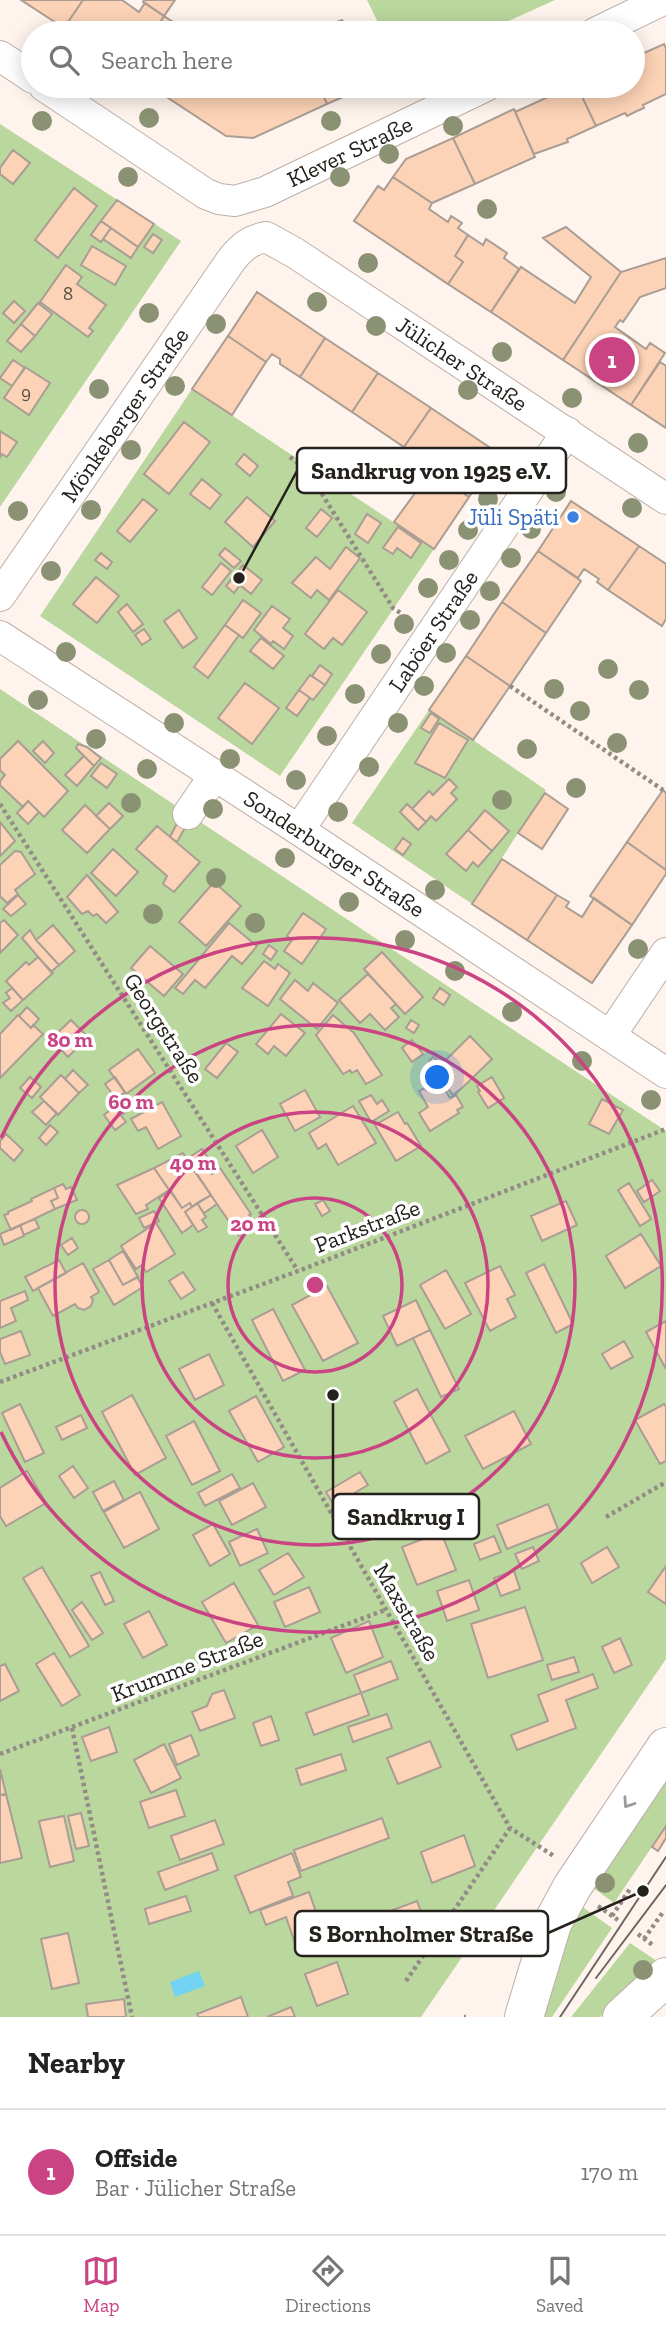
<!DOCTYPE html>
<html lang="en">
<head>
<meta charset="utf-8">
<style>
  body { margin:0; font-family:"Zilla Slab",serif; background:#f2f2f2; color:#222 }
  .you { position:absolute; left:438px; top:1078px; width:24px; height:24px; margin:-18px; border:5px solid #fff; border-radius:50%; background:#1a73e8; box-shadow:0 0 0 10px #1a73e833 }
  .badge { display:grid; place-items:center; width:46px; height:46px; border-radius:50%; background:#ca4484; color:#fff; font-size:23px; font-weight:700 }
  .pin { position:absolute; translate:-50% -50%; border:4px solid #fff; box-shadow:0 2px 7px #0006 }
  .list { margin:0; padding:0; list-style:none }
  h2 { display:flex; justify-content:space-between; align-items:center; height:91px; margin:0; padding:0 28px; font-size:30px }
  h2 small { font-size:23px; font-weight:400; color:#767676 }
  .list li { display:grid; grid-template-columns:46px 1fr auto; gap:21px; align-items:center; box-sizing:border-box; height:126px; padding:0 28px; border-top:2px solid #e0e0e0 }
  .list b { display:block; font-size:26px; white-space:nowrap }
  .list p { margin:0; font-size:23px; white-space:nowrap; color:#767676 }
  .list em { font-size:23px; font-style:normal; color:#767676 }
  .icon { flex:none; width:38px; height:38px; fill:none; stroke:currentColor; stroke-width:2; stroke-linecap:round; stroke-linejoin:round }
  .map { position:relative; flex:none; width:666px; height:2017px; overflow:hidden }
  .search { position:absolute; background:#fff; box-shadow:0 4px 18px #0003; left:21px; right:21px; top:21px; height:77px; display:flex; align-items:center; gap:18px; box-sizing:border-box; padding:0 24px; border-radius:38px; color:#767676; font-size:26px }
  .sheet { height:217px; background:#fff }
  nav { display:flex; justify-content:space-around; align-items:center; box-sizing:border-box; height:98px; border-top:2px solid #e0e0e0; background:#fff; font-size:19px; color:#767676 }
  nav a { display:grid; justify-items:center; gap:4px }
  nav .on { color:#ca4484 }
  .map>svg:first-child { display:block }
  .green { fill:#bad79d }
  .water { fill:#72d4f2 }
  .building { fill:#fcd3b6; stroke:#a99d94; stroke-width:2 }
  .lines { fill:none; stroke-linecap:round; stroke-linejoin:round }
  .minor-casing { stroke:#bcafa7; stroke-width:32 }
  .major-casing { stroke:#bcafa7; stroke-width:40 }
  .path { stroke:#938b86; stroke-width:4.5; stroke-dasharray:3.5 3.5; stroke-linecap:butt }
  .minor { stroke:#fff; stroke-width:30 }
  .major { stroke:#fff; stroke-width:38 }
  .tram { stroke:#6d6661; stroke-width:2 }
  .tree { fill:#8b9273 }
  .oneway { stroke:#9d9b99 }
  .ring { fill:none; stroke:#ca4484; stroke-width:3.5 }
  .shop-dot { fill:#3f7fe0; stroke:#fff; stroke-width:2.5 }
  .labels { text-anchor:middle; stroke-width:7; stroke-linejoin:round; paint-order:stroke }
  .number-label { font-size:19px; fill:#5b4e43 }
  .street-label { font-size:23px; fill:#25211d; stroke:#fff }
  .shop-label { font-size:23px; fill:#366cbe; stroke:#fff; text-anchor:end }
  .centre { fill:#ca4484; stroke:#fff; stroke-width:3.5 }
  .ring-label { font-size:21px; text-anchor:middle; font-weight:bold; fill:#ca4484; stroke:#fff; stroke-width:7; stroke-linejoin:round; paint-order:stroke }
  .leader { fill:none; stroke:#25211d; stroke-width:2.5 }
  .callout-dot { fill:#25211d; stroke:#fff; stroke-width:2.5 }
  .callout { fill:#fff; stroke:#25211d; stroke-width:2.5 }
  .callout-label { font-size:24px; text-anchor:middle; font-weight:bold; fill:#25211d }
</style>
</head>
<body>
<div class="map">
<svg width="666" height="2017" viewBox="0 0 666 2017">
  <rect width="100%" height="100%" fill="#fff4ed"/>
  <path class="green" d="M367,0h188l-73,33h-99z
    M0,124l181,117 -181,266z
    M192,389l242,160 -154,227 -240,-160z
    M0,689l666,442v528l-245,358h-421z
    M429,710l117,80 -74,114 -120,-81z
    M666,1771v55l-52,77 -25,-18z
    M577,1903l35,25 -60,89h-14z
    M630,1943l30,20 -39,38 -21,16h-29z"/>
  <path class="water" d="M199,1971l6,15 -30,11 -5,-15z"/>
  <path class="building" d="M21,0h62l-19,28z
    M83,0h39l17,12 6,-9 19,13 -10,17h-83l-7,-5z
    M144,0h31l-11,16 -21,-14z
    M164,16l26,17h-36z
    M342,20l7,13h-47l23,-10 1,3z
    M292,25l3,8h-20z
    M664,44l2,4v46l-23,11 1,3 -7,3 -10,5 -2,-3 -29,13 -19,-40h56v-28z
    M150,86h169l8,18 -74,34 -27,-2z
    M319,86h49l-11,5 -2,-4 -7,4 2,3 -23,10z
    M572,86h5l19,40 -29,13 1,3 -3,1 -31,11 -19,-42z
    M514,109l21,48 -60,27 -22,-46z
    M453,138l22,46 -43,19 -39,-26 13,-18z
    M13,150l17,13 -17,21 -13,-10v-6z
    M393,177l39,26 -3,6 19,13 3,-6 11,7 -4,5 10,7 -13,21 8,6 -15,22 -94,-63 24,-35 6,4z
    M74,188l23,18 -39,52 -23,-18z
    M117,200l37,24 -16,23 -37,-26z
    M101,221l10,7 -10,14 -10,-7z
    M566,227l55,45 -58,88 -72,-48 30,-45 54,36 16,-26 -48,-39z
    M111,228l27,19 -7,11 -28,-19z
    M153,234l9,6 -9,13 -9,-6z
    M468,235l15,10 3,-6 21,14 -3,5 15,11 -28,43 -43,-28 15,-22 -8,-6z
    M92,246l34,20 -11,19 -34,-20z
    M666,258v30l-26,9 -17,25 -3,-2 -5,7 31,22 4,-6 15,10 -34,52 -68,-45 58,-88z
    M66,265l16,12 -5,7 29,21 -17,23 4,3 -5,6 -48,-35z
    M257,292l68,46 -25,39 -20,-13v-5l-8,-5 -6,8 -38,-26z
    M14,301l11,10 -11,12 -11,-10z
    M38,303l14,11 -17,22 -14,-12z
    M21,324l14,12 -14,16 -14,-11z
    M228,336l38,26 -34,53 -40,-26z
    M325,338l53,35 -26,39 -52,-35z
    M13,360l12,8 -13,18 -12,-8z
    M660,362l6,4v62l-35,-23z
    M25,367l25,16 -21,32 -25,-17z
    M378,373l53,35 -27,39 -52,-35z
    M431,408l67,45 -29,44 -38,-26 5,-8 -7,-5 -5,2 -20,-13z
    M184,422l26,20 -41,52 -25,-20z
    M0,431l17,11 -10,15 -5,-3 -2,3z
    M244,454l14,12 -8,10 -14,-12z
    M431,471l38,26 -35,52 -40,-27z
    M202,479l19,16 -11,14 -20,-15z
    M247,497l28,24 -22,26 -28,-25z
    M143,499l14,11 -27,32 -13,-11z
    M571,501l68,45 -31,44 -11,-8 2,-3 -15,-10 -6,9 -40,-27z
    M321,509l11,9 -15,19 -11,-9z
    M367,514l14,9 -13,20 -13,-9z
    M398,527l23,16 -10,15 -14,-10 -4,6 -10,-6z
    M639,546l27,18v55l-4,7 -54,-36z
    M346,547l14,11 -31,42 -12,-10 -6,8 -19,-15 24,-26 14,12z
    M225,548l16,13 -7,7 -15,-13z
    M538,551l43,30 -35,52 -44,-31z
    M101,553l11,9 -5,7 -12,-9z
    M221,563l10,8 -19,24 -10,-8z
    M243,565l19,15 -11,14 -11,-9 -6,8 -8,-7z
    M96,577l23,19 -22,27 -24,-19z
    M338,590l29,22 -25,33 -9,-7 -9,11 -19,-15z
    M243,600l18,13 -18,25 -18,-13z
    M502,602l44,31 -36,53 -44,-30z
    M127,604l16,20 -10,8 -15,-20z
    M272,606l18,13 -7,9 10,8 -9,13 -11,-8 -2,3 -17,-14z
    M179,610l18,28 -14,10 -19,-27z
    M225,625l14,10 -31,43 -14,-11z
    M144,629l7,10 -9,6 -7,-10z
    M261,638l23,18 -11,13 -23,-18z
    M466,656l44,30 -37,54 -44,-30z
    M320,665l12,9 -7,11 -13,-9z
    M310,675l15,10 -12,15 -14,-10z
    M245,683l34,25 -27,36 -34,-26z
    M299,690l11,8 -13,18 -11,-8z
    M431,713l8,6 -9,14 -9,-5z
    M439,723l29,17 -23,38 -30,-15z
    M18,741l50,50 -24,26 -16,-16 -5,6 -23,-22v-4l5,-6 -5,-5v-11z
    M43,741l11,12 -9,10 -12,-12z
    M78,744l9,3 14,11 -7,8 -18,-18z
    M84,756l10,10 -17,20 -12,-11z
    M101,763l16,11 -10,14 -16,-12z
    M449,779l8,8 -6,6 6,6 -21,22 -5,-5 -5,6 -14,-13 17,-18 4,4z
    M663,790l3,3v77l-39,-28z
    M545,793l23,16 -26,40 -24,-16z
    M28,801l11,11 -11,12 -11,-11z
    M109,803l14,13 -13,13 -14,-13z
    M407,804l19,18 -8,8 -18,-18z
    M85,805l25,24 -23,24 -25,-23z
    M485,810l24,21 -17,20 -24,-21z
    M183,812l8,5 -14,25 -7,-5z
    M0,822l15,19 -15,15z
    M157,826l43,36 -26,30 -11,-8 4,-8 -31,-27z
    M468,830l24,21 -14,16 -5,-5 -7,9 -20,-17z
    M403,838l8,6 -8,11 -8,-6z
    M627,842l39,28v4l-34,51 -42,-29z
    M113,849l25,23 -22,24 -25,-23z
    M15,851l6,1 14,22 -20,16 3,4 -11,9 -7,-7v-31z
    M502,859l55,36 -30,45 -55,-36z
    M87,875l31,37 -12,11 -9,-9 -4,2 -5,-5 -6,3 -15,-17z
    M214,882l27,24 -35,40 -27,-24z
    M18,895l8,9 -15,12 -8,-7z
    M557,895l12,7 -3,5 16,10 12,-19 38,27 -40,58 -65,-43z
    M303,913l23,16 -24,35 -18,-13 8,-11 -5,-4z
    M4,920l14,15 -18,18v-30z
    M229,923l28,23 -15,18 -10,-8 -27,32 -10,-8 -12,14 -8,-6z
    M53,925l22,26 -16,14 -23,-25z
    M30,930l6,10 23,25 -8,7 -29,-34z
    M269,945l8,6 -6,9 -8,-6z
    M150,946l33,28 -19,22 -33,-28z
    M382,952l41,45 -18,17 -41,-45z
    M38,957l15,16 -30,27 -17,-19 20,-19 3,3z
    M264,961l11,8 3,-5 12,9 -22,33 -26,-18z
    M368,974l28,30 -5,4 8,9 -14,13 -15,-16 -10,9 -21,-23z
    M295,980l13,11 5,-8 25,20 -21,26 -37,-30z
    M12,988l11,12 -12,11 -8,-8 7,-5 -4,-5z
    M440,988l10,7 -6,10 -11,-7z
    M27,1007l12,12 -8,9 -12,-12z
    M281,1014l24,19 -19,23 -12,-10 -6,8 -12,-10z
    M18,1015l13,13 2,-3 10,9 -43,44v-44z
    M333,1015l21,18 28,42 -16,9 -9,-14 -5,3 -2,-3 -7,4 -27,-39z
    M71,1020l17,17 -20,20 -17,-18z
    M411,1020l8,5 -5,8 -8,-5z
    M470,1036l22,23 -30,29 -9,7 -24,-34 4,-4 9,7z
    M412,1040l11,14 -11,8 -10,-14z
    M226,1043l12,9 -21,26 -12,-9z
    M138,1049l17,24 -29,21 -17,-24z
    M73,1070l15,15 -9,8 -14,-14z
    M61,1075l18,18 -21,22 -18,-18z
    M30,1077l11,10 -9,11 -12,-10z
    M115,1077l10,15 -9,7 -11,-15z
    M492,1077l12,21 -16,10 -10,-16 2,-1 -3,-5z
    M440,1082l10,16 6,-3 7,12 -6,3 2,3 -29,18 -11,-18 9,-6 -9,-16 6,-3 1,2z
    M305,1090l15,27 -25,14 -15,-27z
    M371,1095l6,9 5,-4 7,11 -18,11 -12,-21z
    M602,1099l21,11 -14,24 -20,-10z
    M44,1101l13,12 -11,12 -14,-13z
    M125,1101l5,8 -7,5 -6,-9z
    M162,1102l19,34 -23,13 -12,-22 -8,4 -7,-12z
    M353,1106l23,37 -38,22 -12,-21 -8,5 -9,-16z
    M114,1107l12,15 -11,8 -11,-15z
    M398,1112l7,12 2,-1 14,23 -25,15 -21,-36z
    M50,1125l8,7 -12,13 -7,-7z
    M262,1130l16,27 -25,16 -17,-27z
    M6,1134l17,16 -9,11 -14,-13v-7z
    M202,1149l8,12 -15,11 -8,-13z
    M183,1153l28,42 -19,12 -2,-4 -8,5 -28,-40z
    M206,1164l6,10 8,-6 31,46 -2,1 7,10 -17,11 -44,-64z
    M154,1168l15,22 -23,15 2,4 -12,5 -19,-29z
    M652,1180l8,11 -16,11 -7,-11z
    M629,1183l22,36 -11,7 -22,-36z
    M63,1184l3,5 5,-2 6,13 -22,9 -4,-8 7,-3 -4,-10z
    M54,1188l4,10 -7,3 4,8 -44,21 -7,-15 4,-1v-2l24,-11 -1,-2z
    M171,1191l11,17 8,-5 2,4 -7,5 8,13 -11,8 -23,-35z
    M211,1195l6,9 -13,9 -7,-10z
    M323,1200l7,11 -8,5 -7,-12z
    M566,1201l11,24 -35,16 -11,-25z
    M197,1203l9,14 -4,3 5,7 -9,5 -13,-20z
    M75 1217a7 7 0 1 1 14 0a7 7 0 1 1-14 0Z
    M154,1211l5,10 -15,7 -5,-10z
    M35,1219l4,9 -15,7 -4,-10z
    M156,1223l19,31 -29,18 -4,-7 -6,4 -15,-23z
    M20,1225l4,11 -20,9 -4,-11z
    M641,1234l20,32 -36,22 -19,-32z
    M72,1238l6,10 -10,7 -7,-10z
    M123,1251l15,26 -15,8 -14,-25z
    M59,1260l7,13 -33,18 -8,-14z
    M109,1260l14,25 14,-8 6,10 -29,18 -21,-36z
    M83,1263l16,29 -8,5 2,3 -2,6 -7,4 -6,-2 -3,-4 -22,12 -15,-28z
    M544,1264l29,60 -17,9 -30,-60z
    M500,1266l15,29 -8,4 9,18 -26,14 -25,-48z
    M446,1270l25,44 -26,15 -25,-44z
    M183,1272l12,18 -14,9 -12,-18z
    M327,1286l31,57 -35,18 -31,-56z
    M25,1291l3,9 -17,8 5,13 -16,7v-27z
    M416,1300l14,30 -33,16 -14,-30z
    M273,1309l32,61 -22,11 -31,-61z
    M666,1321v48l-20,-37z
    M430,1330l29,59 -18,8 -28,-59z
    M21,1331l9,24 -25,9 -5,-12v-13z
    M624,1341l9,16 -22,12 -9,-15z
    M209,1354l15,31 -29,15 -16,-31z
    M417,1389l33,62 -24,13 -32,-62z
    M132,1395l34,63 -31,17 -33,-63z
    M256,1396l28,51 -26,15 -29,-51z
    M20,1404l24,49 -19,9 -23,-49z
    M664,1404l2,3v54l-6,3 -25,-44z
    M514,1411l17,33 -48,25 -18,-33z
    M81,1415l6,13 -25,12 -6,-13z
    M194,1421l26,50 -28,14 -26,-49z
    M73,1466l15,22 -14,10 -15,-22z
    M27,1471l19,32 -40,23 -6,-10v-28z
    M360,1472l8,13 -34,20 -8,-13z
    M232,1474l8,14 -35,18 -7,-13z
    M114,1481l10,19 -21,11 -10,-19z
    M253,1483l13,24 -34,18 -13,-24z
    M140,1492l19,37 -35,19 -20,-36z
    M548,1504l10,25 -51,20 -10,-24z
    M213,1524l17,30 -20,12 -17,-31z
    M257,1529l11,24 -28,13 -11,-24z
    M441,1532l15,38 -39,15 -15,-38z
    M494,1536l7,16 -21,8 -6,-16z
    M533,1547l6,14 -17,8 -7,-15z
    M607,1547l12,20 -27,16 -11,-20z
    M288,1553l16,24 -30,18 -15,-25z
    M666,1566v38l-18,-12z
    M42,1567l47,79 -19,11 -47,-79z
    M514,1571l6,18 -19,7 -7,-18z
    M100,1572l14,29 -9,4 -14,-29z
    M469,1580l10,30 -32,11 -10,-30z
    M234,1583l24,42 -32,18 -24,-41z
    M309,1587l11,25 -35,15 -11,-25z
    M82,1602l21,31 -11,7 -20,-30z
    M525,1607l18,53 -55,18 -17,-54z
    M149,1611l18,34 -24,13 -19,-34z
    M369,1621l14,36 -37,16 -15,-35z
    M620,1638l12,27 -18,8 -12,-26z
    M54,1653l26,42 -18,11 -26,-42z
    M574,1657l5,15 -27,8 -5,-15z
    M391,1661l7,18 -37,14 -7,-18z
    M5,1664l14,27 -19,10v-35z
    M593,1674l5,14 -32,12 10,28 -59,22 -6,-15 37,-14 -10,-26z
    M224,1690l11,28 -35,13 -8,-19 15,-6 5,-12z
    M361,1693l8,22 -55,20 -8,-22z
    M387,1714l5,14 -39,14 -5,-15z
    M271,1716l8,24 -18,6 -8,-23z
    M109,1727l8,25 -26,9 -9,-24z
    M191,1735l8,20 -22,10 -8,-21z
    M430,1741l11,26 -43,17 -11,-26z
    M164,1744l17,34 -30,15 -17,-33z
    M341,1754l5,16 -45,15 -5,-16z
    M0,1769l6,25 -6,1z
    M176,1790l9,26 -36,12 -9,-26z
    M6,1794l16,64 -22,5v-68z
    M81,1813l8,33 -13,3 -8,-33z
    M64,1816l10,45 -24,6 -11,-46z
    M382,1818l7,20 -88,33 -7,-21z
    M215,1820l9,24 -44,16 -9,-24z
    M666,1826v12l-8,13 -6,-4z
    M464,1835l11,31 -43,17 -11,-31z
    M212,1853l6,17 -53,20 -7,-18z
    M292,1853l9,24 -13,5 5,14 -43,17 -15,-37z
    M309,1892l14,40 -28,11 -9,-26 -20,8 -6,-15z
    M186,1896l5,15 -42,13 -4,-15z
    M417,1901l13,36 -35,13 -5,-13 -23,8 -7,-23z
    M68,1933l11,50 -27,6 -11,-50z
    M337,1962l11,32 -31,12 -12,-32z
    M241,1997l7,20h-49l-2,-3z
    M124,1999l2,18h-38l-2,-13z
    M291,2007l4,10h-28z"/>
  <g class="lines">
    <g class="minor-casing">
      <g id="minor">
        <path d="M595,33l68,-33"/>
        <path d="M0,56l33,22"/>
        <path id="s1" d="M44,86l162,108 13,5 16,2 30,-9 221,-106"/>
        <path id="s2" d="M0,596l232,-337c10,-12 18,-19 34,-22l29,16 371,246"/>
        <path id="s3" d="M0,636l299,194 367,243"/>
        <path d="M188,814l26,-38"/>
        <path id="s4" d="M299,830l268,-398"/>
        <path d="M610,1036l56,-83"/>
      </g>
    </g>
    <g class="major-casing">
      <path id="major" d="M524,2017l28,-93 20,-37 94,-140
        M622,2017l44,-40"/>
    </g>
    <path class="path" d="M290,457l17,13 86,138 9,6
      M510,686l153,104
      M0,804l298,467
      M212,1303l298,525 44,28
      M0,1382l298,-111 368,-142
      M606,1517l60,-35
      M72,1728l60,289
      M0,1754l385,-144
      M598,1906l20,14
      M612,1916l18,-27
      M638,1934l16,12
      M644,1939l19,-27
      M406,1981l104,-153
      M464,2017h2"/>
    <use href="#minor" class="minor"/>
    <use href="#major" class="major"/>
    <path class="tram" d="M596,1978l70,-93
      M560,2017l106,-160"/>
  </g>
  <g class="tree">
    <circle cx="149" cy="118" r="10"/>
    <circle cx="42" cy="121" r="10"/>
    <circle cx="331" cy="121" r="10"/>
    <circle cx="453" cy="126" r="10"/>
    <circle cx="389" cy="154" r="10"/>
    <circle cx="128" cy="177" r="10"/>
    <circle cx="340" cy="177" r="10"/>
    <circle cx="487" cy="209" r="10"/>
    <circle cx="368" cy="263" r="10"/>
    <circle cx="317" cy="302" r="10"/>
    <circle cx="149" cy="313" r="10"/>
    <circle cx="216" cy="324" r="10"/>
    <circle cx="376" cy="326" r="10"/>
    <circle cx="502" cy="352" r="10"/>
    <circle cx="175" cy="386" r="10"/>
    <circle cx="99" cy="389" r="10"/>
    <circle cx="468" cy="390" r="10"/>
    <circle cx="572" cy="398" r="10"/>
    <circle cx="638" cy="443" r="10"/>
    <circle cx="131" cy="450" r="10"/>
    <circle cx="556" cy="492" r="10"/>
    <circle cx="488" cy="499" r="10"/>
    <circle cx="632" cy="508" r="10"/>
    <circle cx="91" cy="510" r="10"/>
    <circle cx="18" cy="511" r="10"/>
    <circle cx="531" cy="529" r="10"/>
    <circle cx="468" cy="530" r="10"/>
    <circle cx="511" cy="558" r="10"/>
    <circle cx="449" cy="560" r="10"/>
    <circle cx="51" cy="571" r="10"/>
    <circle cx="428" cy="588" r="10"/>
    <circle cx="490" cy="591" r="10"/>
    <circle cx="470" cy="620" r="10"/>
    <circle cx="404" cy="624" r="10"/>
    <circle cx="66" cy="652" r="10"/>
    <circle cx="446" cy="653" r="10"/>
    <circle cx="381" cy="654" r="10"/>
    <circle cx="608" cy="669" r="10"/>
    <circle cx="424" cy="686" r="10"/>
    <circle cx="554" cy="689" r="10"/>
    <circle cx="639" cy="690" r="10"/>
    <circle cx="355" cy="694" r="10"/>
    <circle cx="38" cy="700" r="10"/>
    <circle cx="580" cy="711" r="10"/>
    <circle cx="174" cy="723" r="10"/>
    <circle cx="398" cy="723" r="10"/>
    <circle cx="327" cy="736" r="10"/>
    <circle cx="96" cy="739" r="10"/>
    <circle cx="617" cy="743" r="10"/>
    <circle cx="527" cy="749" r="10"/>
    <circle cx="230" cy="759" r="10"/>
    <circle cx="369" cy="767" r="10"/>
    <circle cx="147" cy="769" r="10"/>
    <circle cx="296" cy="780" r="10"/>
    <circle cx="576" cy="788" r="10"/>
    <circle cx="502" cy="800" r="10"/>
    <circle cx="131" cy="803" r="10"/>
    <circle cx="213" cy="809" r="10"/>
    <circle cx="338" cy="812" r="10"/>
    <circle cx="285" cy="858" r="10"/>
    <circle cx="216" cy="878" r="10"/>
    <circle cx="435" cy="890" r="10"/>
    <circle cx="349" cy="902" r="10"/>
    <circle cx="153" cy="914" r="10"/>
    <circle cx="255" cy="923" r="10"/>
    <circle cx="405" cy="940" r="10"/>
    <circle cx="638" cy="949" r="10"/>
    <circle cx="455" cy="971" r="10"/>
    <circle cx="512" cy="1012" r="10"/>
    <circle cx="582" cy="1061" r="10"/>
    <circle cx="651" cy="1100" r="10"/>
    <circle cx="605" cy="1883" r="10"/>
    <circle cx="643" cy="1970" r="10"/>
  </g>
  <defs><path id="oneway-chevron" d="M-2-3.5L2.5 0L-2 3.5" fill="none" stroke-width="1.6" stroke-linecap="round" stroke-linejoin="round" transform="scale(1.75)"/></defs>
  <use class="oneway" href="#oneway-chevron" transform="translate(628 1803) rotate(124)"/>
  <g class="ring">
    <circle cx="315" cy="1285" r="87"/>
    <circle cx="315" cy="1285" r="173"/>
    <circle cx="315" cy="1285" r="260"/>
    <path d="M1 1138A347 347 0 1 1 1 1432"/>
  </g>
  <circle class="shop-dot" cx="573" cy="517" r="7"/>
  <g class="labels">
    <g class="number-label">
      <text x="68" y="300">8</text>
      <text x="26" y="399">9</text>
    </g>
    <g class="street-label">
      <text dy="8" stroke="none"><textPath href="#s1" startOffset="350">Klever Straße</textPath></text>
      <text dy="8" stroke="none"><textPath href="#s2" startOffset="684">Jülicher Straße</textPath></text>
      <text dy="8" stroke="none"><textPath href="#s2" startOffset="220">Mönkeberger Straße</textPath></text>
      <text dy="8" stroke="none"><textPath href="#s4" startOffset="240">Laböer Straße</textPath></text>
      <text dy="8" stroke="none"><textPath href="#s3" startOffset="399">Sonderburger Straße</textPath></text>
      <text transform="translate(164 1028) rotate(57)" y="8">Georgstraße</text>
      <text transform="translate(367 1226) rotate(-21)" y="8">Parkstraße</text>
      <text transform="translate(407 1612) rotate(60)" y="8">Maxstraße</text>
      <text transform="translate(187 1666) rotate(-21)" y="8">Krumme Straße</text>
    </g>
    <g class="shop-label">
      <text x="559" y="525">Jüli Späti</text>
    </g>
  </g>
  <circle cx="315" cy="1285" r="10" class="centre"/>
  <g class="ring-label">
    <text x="70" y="1047">80 m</text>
    <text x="131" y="1109">60 m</text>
    <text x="193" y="1170">40 m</text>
    <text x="253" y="1231">20 m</text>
  </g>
  <path class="leader" d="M239 578L297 471M333 1395L333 1517M643 1891L548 1933"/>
  <g class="callout-dot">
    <circle cx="239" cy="578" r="7"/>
    <circle cx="333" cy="1395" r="7"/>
    <circle cx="643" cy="1891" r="7"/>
  </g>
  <g class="callout">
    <rect x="297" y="448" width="269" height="45" rx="7"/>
    <rect x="333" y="1494" width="146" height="45" rx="7"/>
    <rect x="295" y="1911" width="253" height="45" rx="7"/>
  </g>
  <g class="callout-label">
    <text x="431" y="479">Sandkrug von 1925 e.V.</text>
    <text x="406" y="1525">Sandkrug I</text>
    <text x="421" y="1942">S Bornholmer Straße</text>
  </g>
</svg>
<div class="you"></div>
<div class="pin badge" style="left:612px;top:360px">1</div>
<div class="search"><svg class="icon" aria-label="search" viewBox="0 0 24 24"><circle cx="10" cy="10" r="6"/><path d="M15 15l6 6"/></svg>Search here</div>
</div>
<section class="sheet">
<h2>Nearby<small></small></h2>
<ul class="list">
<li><span class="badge">1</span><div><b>Offside</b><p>Bar · Jülicher Straße</p></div><em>170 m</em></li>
</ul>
</section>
<nav>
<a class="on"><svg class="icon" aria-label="map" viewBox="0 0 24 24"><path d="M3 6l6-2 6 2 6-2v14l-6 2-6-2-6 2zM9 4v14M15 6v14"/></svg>Map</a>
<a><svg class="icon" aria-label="directions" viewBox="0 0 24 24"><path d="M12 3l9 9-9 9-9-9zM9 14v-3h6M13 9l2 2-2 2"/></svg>Directions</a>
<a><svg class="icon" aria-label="saved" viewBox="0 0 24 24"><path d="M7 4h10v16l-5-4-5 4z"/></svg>Saved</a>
</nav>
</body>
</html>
